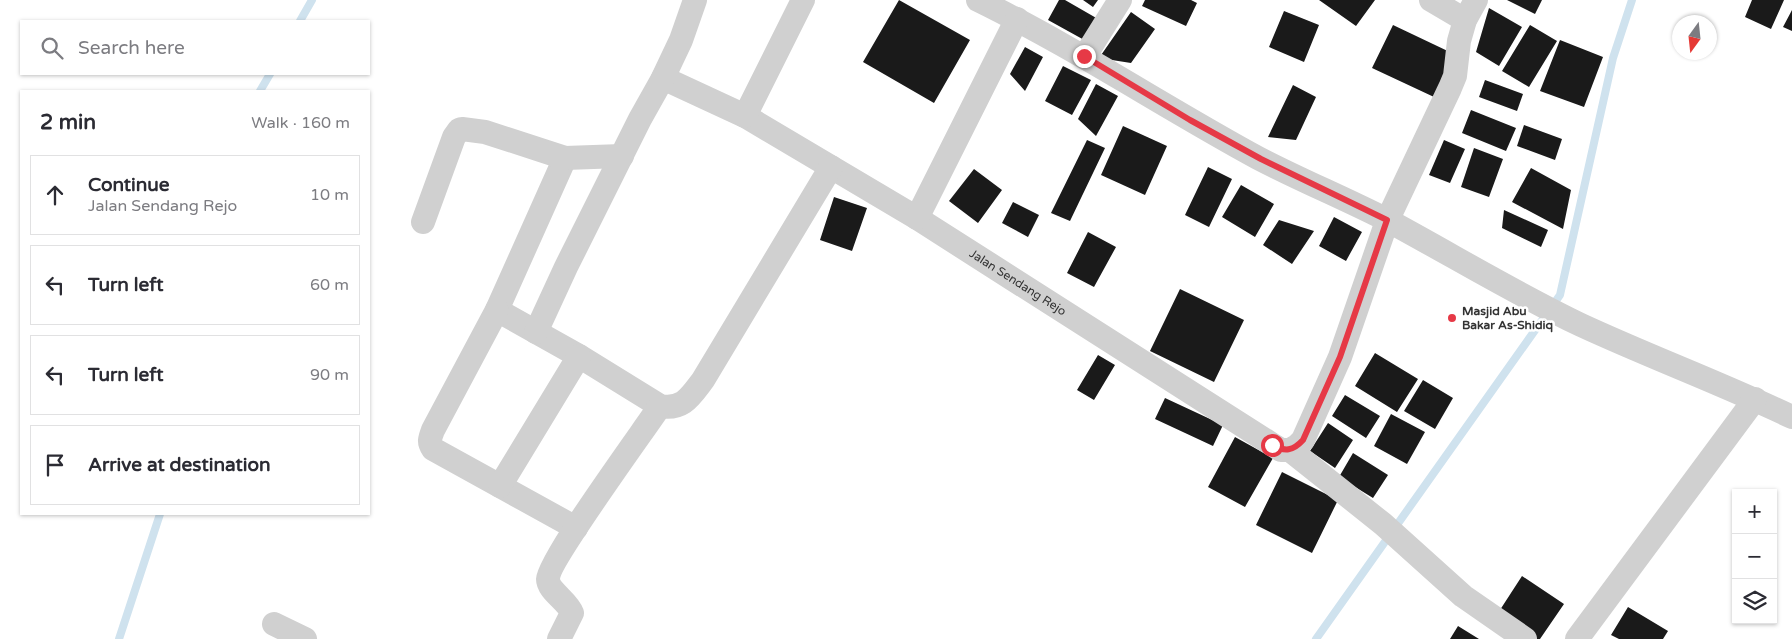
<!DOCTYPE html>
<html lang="en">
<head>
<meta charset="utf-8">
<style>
  body { margin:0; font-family:"Varela Round",sans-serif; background:#f7f7f7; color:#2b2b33 }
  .controls { position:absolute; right:15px; bottom:15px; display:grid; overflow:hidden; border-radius:0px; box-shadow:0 1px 4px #0004 }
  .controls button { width:45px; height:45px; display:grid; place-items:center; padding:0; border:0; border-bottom:1px solid #e1e1e2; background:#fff; color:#2b2b33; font:25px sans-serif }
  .compass { position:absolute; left:1672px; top:15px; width:45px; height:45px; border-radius:50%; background:#fff; box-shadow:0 1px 4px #0004; rotate:195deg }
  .stop { position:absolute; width:15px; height:15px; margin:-11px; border:4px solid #e63946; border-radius:50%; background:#fff }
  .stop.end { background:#e63946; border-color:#fff; box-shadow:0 1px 5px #0008 }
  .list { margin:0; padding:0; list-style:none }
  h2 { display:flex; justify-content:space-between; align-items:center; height:65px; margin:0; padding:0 20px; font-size:21px }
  h2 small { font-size:16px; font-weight:400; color:#7c7c81 }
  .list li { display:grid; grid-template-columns:32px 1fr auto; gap:15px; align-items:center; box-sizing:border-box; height:80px; margin:0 10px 10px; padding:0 10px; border:1px solid #e1e1e2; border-radius:0px }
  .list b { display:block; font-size:19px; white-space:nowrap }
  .list p { margin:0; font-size:16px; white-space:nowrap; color:#7c7c81 }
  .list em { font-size:16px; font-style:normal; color:#7c7c81 }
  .icon { flex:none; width:28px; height:28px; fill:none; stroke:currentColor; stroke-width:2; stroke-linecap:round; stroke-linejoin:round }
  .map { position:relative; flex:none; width:1792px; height:639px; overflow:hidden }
  .search { position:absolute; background:#fff; box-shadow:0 1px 4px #0004; left:20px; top:20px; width:350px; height:55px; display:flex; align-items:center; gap:12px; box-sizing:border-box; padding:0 18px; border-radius:0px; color:#7c7c81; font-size:19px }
  .panel { position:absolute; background:#fff; box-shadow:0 1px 4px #0004; left:20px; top:90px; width:350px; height:425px; border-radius:0px }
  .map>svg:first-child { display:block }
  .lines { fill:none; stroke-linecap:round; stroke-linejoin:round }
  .stream { stroke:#cfe2ee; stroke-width:8 }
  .building { fill:#1a1a1a }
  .street { stroke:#d0d0d0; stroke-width:24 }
  .route { stroke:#e63946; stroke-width:6 }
  .poi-dot { fill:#e63946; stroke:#fff; stroke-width:2 }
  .labels { text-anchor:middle; stroke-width:5; stroke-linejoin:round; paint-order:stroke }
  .street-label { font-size:12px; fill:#333; stroke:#fff }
  .poi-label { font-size:12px; font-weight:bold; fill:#333; stroke:#fff; text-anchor:start }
</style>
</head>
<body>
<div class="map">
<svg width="1792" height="639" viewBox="0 0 1792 639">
  <rect width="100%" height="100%" fill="#fff"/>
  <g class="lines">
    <path class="stream" d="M300,21l12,-21
      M260,91l10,-17
      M119,639l41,-125
      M1316,639l244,-344 53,-237 19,-58"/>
  </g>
  <path class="building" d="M899,0l71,40 -36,63 -71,-41z
    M1059,0h6l33,19 -12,22 -38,-21z
    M1083,0h15l-5,7z
    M1145,0h46l6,3 -11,23 -44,-20z
    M1319,0h56l-19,26z
    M1507,0h35l-7,14z
    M1752,0h32l-13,29 -26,-12z
    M1489,8l33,19 -23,39 -23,-14z
    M1792,10v21l-9,-4z
    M1284,11l35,14 -15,37 -35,-15z
    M1131,12l24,17 -24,34 -32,-5z
    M1393,25l61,29 -20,43 -62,-29z
    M1530,25l27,16 -28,46 -27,-16z
    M1560,40l43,17 -19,50 -44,-16z
    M1025,47l18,10 -18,34 -15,-17z
    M1063,66l28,14 -19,35 -27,-14z
    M1485,80l38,14 -6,17 -38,-14z
    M1096,84l22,12 -22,40 -18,-17z
    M1293,85l23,12 -20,43 -28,-3z
    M1471,110l45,18 -10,23 -44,-18z
    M1524,125l38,14 -7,21 -38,-14z
    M1123,126l44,20 -22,49 -44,-20z
    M1087,140l18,8 -35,73 -19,-8z
    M1444,140l21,9 -15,34 -21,-8z
    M1474,148l29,11 -14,38 -28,-10z
    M1208,167l24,12 -23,48 -24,-12z
    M1531,168l40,22 -8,39 -51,-27z
    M974,169l28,21 -24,33 -29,-22z
    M1241,185l33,19 -19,33 -33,-20z
    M834,197l33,11 -15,43 -32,-11z
    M1013,202l26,13 -11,22 -26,-14z
    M1504,210l44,20 -7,17 -39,-19z
    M1334,217l28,15 -16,29 -27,-15z
    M1279,220l35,11 -22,33 -29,-19z
    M1088,232l28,15 -22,40 -27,-14z
    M1180,289l64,31 -30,62 -64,-31z
    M1375,353l43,26 -21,33 -42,-26z
    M1098,355l17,10 -21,35 -17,-10z
    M1423,380l30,18 -18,31 -31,-18z
    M1345,395l35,21 -14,22 -34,-22z
    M1165,398l58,27 -10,21 -58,-27z
    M1391,414l34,18 -18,32 -33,-18z
    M1328,423l25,17 -18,28 -25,-17z
    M1235,437l38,21 -28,49 -37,-20z
    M1353,453l35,22 -15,23 -34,-21z
    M1282,472l56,28 -26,53 -56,-28z
    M1522,576l42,28 -24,35h-3l-39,-26z
    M1628,607l40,24 -5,8h-44l-8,-4z
    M1458,626l21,13h-29z"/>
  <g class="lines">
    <g class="street">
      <path d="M978,0c96,47 186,107 280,158 42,22 86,40 129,62 65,35 127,73 194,105 69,32 142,59 211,92"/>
      <path d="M1431,0l34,20"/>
      <path d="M1085,56l35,-56"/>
      <path id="s1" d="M663,78l82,38 172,102 356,227 8,5h9"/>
      <path d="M745,116l58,-116"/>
      <path d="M565,158l-68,152 82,46 81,50c23,4 30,-9 43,-26l128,-213"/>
      <path d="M917,218l100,-199"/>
      <path d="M423,222l31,-85 5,-7 3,-1 23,3 80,26 57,-2"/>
      <path d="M497,310l-64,120c-3,8 -5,12 0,19l143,79"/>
      <path d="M536,332l30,-65 74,-148 23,-41 18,-38 14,-40"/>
      <path d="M1290,450l7,-4 6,-6 37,-83 47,-136 63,-133 5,-12 4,-35 6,-21 11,-20"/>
      <path d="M1290,450l93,74 80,72 62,43"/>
      <path d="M500,486l79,-130"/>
      <path d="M274,624l31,15"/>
      <path d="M559,639l13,-26c-4,-12 -24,-22 -24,-34 0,-18 96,-149 112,-173"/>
      <path d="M1577,639l178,-240"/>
    </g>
  </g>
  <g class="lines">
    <path class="route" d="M1084,56l106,64 71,39 126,61 -47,137 -37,83c-10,11 -18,12 -31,5"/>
  </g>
  <circle class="poi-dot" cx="1452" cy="318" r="5"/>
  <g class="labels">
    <g class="street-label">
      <text dy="4" stroke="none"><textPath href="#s1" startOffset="410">Jalan Sendang Rejo</textPath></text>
    </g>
    <g class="poi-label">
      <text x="1462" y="315">Masjid Abu<tspan x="1462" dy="14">Bakar As-Shidiq</tspan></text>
    </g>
  </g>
</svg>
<div class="controls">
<button>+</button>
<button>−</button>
<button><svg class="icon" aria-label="layers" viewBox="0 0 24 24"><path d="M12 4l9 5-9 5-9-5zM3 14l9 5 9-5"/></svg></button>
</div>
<svg class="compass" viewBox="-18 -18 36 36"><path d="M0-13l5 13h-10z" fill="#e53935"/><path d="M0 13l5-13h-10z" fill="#7c7c81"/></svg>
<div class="stop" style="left:1272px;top:445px"></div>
<div class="stop end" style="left:1084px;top:56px"></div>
<div class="search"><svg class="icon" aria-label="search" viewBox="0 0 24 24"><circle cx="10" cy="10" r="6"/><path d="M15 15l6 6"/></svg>Search here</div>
<section class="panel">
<h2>2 min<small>Walk · 160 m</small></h2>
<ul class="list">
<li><svg class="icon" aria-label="ahead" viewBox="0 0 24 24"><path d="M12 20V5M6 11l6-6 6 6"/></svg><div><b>Continue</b><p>Jalan Sendang Rejo</p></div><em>10 m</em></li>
<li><svg class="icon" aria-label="left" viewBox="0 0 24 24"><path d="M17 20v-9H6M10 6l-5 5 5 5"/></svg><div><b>Turn left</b></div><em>60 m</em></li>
<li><svg class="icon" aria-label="left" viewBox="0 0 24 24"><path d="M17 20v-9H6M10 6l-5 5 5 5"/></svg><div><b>Turn left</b></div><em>90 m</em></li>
<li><svg class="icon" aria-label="arrive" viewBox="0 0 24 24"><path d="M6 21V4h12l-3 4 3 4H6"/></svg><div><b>Arrive at destination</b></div></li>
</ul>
</section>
</div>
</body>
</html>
